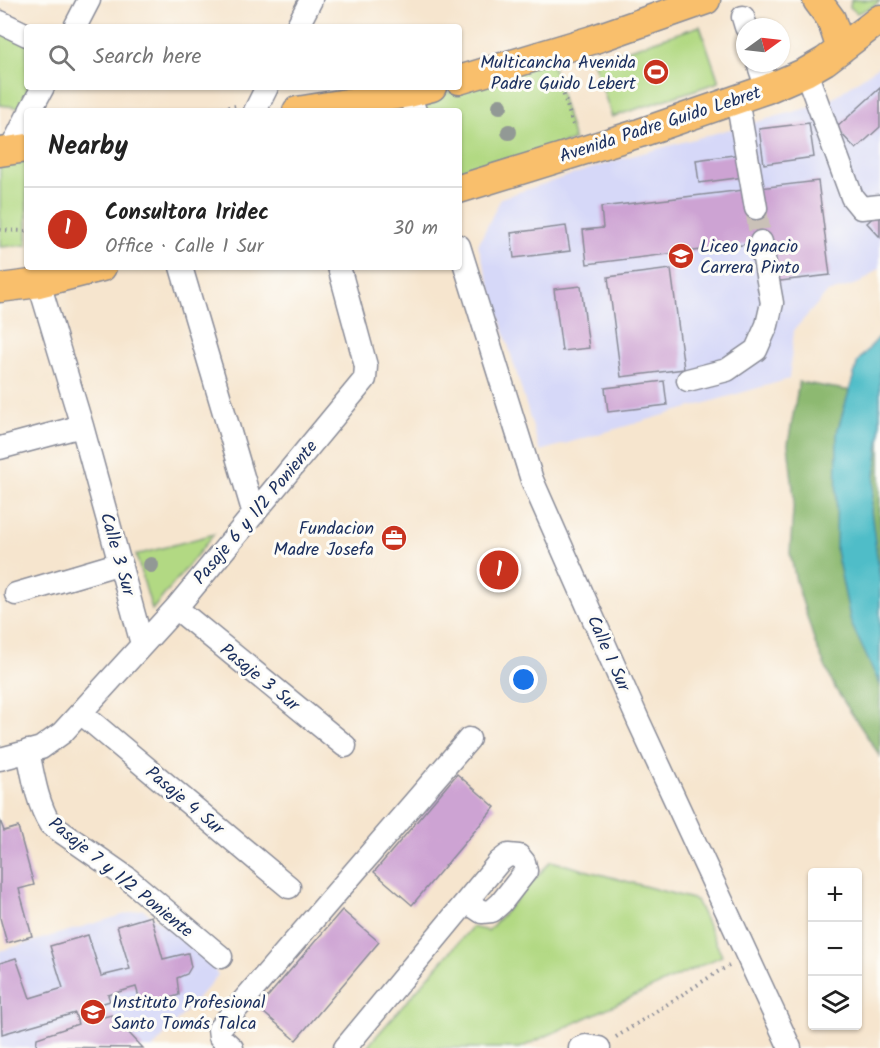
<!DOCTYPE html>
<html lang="en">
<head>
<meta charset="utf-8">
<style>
  body { margin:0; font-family:Kalam,sans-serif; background:#f6f6f6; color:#222 }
  .controls { position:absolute; right:18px; bottom:18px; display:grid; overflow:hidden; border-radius:6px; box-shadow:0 2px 4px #0004 }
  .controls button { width:54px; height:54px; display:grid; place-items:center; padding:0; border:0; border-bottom:2px solid #e0e0e0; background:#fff; color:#222; font:30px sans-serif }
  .compass { position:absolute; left:736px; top:18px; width:54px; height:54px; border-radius:50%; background:#fff; box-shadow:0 2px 4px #0004; rotate:75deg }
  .you { position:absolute; left:524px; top:680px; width:21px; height:21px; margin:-15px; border:4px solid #fff; border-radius:50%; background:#1a73e8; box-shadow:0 0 0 9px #1a73e833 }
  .badge { display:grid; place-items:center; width:39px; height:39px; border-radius:50%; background:#c8321e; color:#fff; font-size:20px; font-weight:700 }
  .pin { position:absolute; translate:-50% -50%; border:3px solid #fff; box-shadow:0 2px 6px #0006 }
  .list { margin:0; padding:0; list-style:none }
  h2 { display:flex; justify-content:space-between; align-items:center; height:78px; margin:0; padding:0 24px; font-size:26px }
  h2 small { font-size:20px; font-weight:400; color:#767676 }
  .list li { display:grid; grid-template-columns:39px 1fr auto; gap:18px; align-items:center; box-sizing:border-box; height:84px; padding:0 24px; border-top:2px solid #e0e0e0 }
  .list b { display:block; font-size:22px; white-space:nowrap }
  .list p { margin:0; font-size:20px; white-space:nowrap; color:#767676 }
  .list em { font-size:20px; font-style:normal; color:#767676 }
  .icon { flex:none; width:33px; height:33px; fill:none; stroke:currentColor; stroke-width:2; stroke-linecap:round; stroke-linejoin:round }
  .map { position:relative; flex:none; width:880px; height:1048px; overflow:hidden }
  .search { position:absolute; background:#fff; box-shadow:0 2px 4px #0004; left:24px; top:24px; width:438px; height:66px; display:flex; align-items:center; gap:15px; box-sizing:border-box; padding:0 21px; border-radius:6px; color:#767676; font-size:22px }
  .panel { position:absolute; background:#fff; box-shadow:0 2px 4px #0004; left:24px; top:108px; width:438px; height:162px; border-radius:6px }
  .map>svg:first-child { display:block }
  .built { fill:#d6d8f8 }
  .green { fill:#b2d983; stroke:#668470; stroke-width:1.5 }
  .forest { fill:#8db971; stroke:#547468; stroke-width:1.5 }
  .water { fill:#4fbdc8; stroke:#357693; stroke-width:1.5 }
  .building { fill:#cda3d3 }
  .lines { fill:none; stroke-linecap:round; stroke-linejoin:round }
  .minor-tunnel { stroke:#cac1b8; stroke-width:22; stroke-dasharray:22 11; stroke-linecap:butt }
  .minor-casing { stroke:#888a96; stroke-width:25 }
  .major-casing { stroke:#888a96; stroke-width:31 }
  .path { stroke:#888a96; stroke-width:4; stroke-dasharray:1.5 4.5; stroke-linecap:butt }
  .minor { stroke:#fff; stroke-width:22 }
  .major { stroke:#f9bf6c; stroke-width:28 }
  .tree { fill:#929995 }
  .labels { text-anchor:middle; stroke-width:6; stroke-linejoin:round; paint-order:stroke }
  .poi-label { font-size:18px; fill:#1b2f5e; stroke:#fdfcf7; text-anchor:end }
  .street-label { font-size:18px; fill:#1b2f5e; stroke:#fdfcf7 }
</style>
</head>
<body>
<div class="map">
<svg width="880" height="1048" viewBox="0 0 880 1048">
  <rect width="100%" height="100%" fill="#fdfcf7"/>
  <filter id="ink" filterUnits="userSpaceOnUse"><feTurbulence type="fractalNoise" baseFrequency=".0167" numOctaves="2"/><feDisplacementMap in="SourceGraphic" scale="12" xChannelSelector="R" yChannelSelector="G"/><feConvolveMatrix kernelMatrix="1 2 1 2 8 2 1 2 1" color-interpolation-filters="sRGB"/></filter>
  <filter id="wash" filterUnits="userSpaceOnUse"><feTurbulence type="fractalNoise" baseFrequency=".008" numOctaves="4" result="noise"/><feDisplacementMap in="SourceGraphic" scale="24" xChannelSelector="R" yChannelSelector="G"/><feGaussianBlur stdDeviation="1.35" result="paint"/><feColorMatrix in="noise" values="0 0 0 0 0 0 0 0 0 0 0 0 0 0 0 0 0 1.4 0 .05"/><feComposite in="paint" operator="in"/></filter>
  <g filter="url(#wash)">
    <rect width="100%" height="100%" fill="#f6e5ce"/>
    <path class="built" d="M880,65v203l-20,15 -33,10 -33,37 -5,49 -249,72 -62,-206 23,-47 116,-38 209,-57z
      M143,909l67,53 8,13 -65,73h-153v-97z"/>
    <path class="green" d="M851,0h29v1l-8,6 -15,6 -7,-6z
      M700,26l19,56 -107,35 -19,-56z
      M0,28l27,13v46h6l-11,21 -22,-3z
      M551,60l23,80 -115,35v-64h-98l64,-12z
      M27,157v88l-27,2v-86z
      M214,534l-62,76 -16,-55z
      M551,861l145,39 26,56 -202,92h-154l106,-121 16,4z"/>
    <path class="forest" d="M799,382l81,14v360l-44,-66 -20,-44 -20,-65 -6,-28 4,-55 -6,-54z"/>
    <path class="water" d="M880,336v97l-9,78 9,68v106l-29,-62 -15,-72 1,-119 21,-71z"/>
    <g id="blocks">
      <path class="building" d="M880,88v39l-24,22 -20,-21z
        M809,123l5,34 -50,7 -5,-35z
        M741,154l3,23 -45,6 -3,-23z
        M818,181l12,94 -58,7 -22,-38 -163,20 -4,-34 20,-2 -2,-21z
        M880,211v26l-13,-14z
        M566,226l4,25 -56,7 -3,-25z
        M671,269l13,100 -63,8 -13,-100z
        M581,286l8,62 -27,3 -8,-62z
        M664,381l3,24 -59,7 -3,-24z
        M457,774l38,33 -83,98 -38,-33z
        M0,820l4,11 14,-4 16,58 -15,4 13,47 -25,7 -7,-25z
        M342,910l37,32 -83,98 -38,-32z
        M151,916l12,43 25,-6 3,14 -4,7 -10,4 2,17 -37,12 -6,-20 -28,8 2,6 -23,7 3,12 22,-5 31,33 -107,-1 1,-9 41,-14 -3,-11 -73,21 -2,-71 16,-5 14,40 33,-10 -13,-42 38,-11 13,41 29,-7 -13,-43z"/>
    </g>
  </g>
  <g filter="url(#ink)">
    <use href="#blocks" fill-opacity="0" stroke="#888a96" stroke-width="1.5"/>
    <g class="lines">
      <path class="minor-tunnel" d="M756,208l5,34"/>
      <g class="minor-casing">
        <path id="minor" d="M743,17l3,10
          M0,22l27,13
          M75,27l14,-27
          M297,27l14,-27
          M758,63l9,26
          M806,72l46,125 9,11 19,-2
          M409,93l6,18
          M737,99l19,109
          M30,111l13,-24
          M255,111l12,-24
          M10,151l17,-34
          M459,246l73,234 107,242 151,326
          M181,267l73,247
          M39,283l43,143 60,218
          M688,380l39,-10 29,-20 11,-25 5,-22 -11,-61
          M0,448l82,-22
          M16,594l105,-31
          M176,608l169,138
          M81,713l208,174
          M28,751c5,24 9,52 22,73l76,53 95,80
          M0,759l41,-11 21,-15 114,-125 189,-229 1,-13 -27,-99
          M232,1048l-12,-11 -1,-8 250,-290
          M345,1048l154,-186 9,-7 11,1 5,6 2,9 -25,32 -9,8 -10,1 -15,-10
          M580,1048l6,-2 13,2"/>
      </g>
      <g class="major-casing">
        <path id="major" d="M817,0l14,19 10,30
          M459,80l133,-40 114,-40
          M297,111l112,-18 23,-6
          M0,152l27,-4
          M459,189l181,-56 127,-44 39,-17 19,-11 55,-42
          M0,288l39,-5 63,-16"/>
      </g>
      <path class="path" d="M549,81l4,-1 7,3 14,45
        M198,111l38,-5
        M0,230l27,1
        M616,1037l103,-66 10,-5"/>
      <use href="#minor" class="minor"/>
      <use href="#major" class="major"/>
    </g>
    <g class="tree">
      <circle cx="500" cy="106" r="8"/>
      <circle cx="509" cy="132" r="8"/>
      <circle cx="151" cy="565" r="8"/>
    </g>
  </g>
  <defs>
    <g id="stadium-disc" transform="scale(1.35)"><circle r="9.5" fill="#c8321e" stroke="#fdfcf7"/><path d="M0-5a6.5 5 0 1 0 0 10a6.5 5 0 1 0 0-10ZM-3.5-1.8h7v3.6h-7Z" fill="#fff"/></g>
    <g id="school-disc" transform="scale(1.35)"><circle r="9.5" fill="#c8321e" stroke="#fdfcf7"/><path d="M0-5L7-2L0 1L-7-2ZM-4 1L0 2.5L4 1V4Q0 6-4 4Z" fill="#fff"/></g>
    <g id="office-disc" transform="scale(1.35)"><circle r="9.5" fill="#c8321e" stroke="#fdfcf7"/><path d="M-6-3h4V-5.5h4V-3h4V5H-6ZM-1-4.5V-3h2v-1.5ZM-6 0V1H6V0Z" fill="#fff"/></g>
    <g id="university-disc" transform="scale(1.35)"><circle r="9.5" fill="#c8321e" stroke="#fdfcf7"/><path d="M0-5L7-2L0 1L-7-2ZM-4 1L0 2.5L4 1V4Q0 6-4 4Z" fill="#fff"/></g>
  </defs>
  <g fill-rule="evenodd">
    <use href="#stadium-disc" x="656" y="72"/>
    <use href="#school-disc" x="681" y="256"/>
    <use href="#office-disc" x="394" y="538"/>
    <use href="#university-disc" x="93" y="1012"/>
  </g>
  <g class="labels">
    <g class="poi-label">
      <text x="636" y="68">Multicancha Avenida<tspan x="636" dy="21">Padre Guido Lebert</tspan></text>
      <text x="700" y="252" text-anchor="start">Liceo Ignacio<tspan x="700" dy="21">Carrera Pinto</tspan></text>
      <text x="374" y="534">Fundacion<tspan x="374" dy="21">Madre Josefa</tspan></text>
      <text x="112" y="1008" text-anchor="start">Instituto Profesional<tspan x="112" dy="21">Santo Tomás Talca</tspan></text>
    </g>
    <g class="street-label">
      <text transform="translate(660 124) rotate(-18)" y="6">Avenida Padre Guido Lebret</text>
      <text transform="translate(255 512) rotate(-50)" y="6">Pasaje 6 y 1/2 Poniente</text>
      <text transform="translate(118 554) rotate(74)" y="6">Calle 3 Sur</text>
      <text transform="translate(609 653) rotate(66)" y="6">Calle 1 Sur</text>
      <text transform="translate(260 677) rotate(39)" y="6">Pasaje 3 Sur</text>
      <text transform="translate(185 800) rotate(40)" y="6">Pasaje 4 Sur</text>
      <text transform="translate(121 877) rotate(39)" y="6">Pasaje 7 y 1/2 Poniente</text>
    </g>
  </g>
</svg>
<div class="controls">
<button>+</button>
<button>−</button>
<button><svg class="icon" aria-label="layers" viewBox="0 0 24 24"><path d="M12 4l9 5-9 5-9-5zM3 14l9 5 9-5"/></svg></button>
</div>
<svg class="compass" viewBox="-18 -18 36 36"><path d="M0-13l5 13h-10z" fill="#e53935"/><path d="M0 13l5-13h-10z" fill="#767676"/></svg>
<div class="you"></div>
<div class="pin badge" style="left:499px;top:570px">1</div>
<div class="search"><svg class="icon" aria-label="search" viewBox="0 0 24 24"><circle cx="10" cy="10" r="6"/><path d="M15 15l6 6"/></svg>Search here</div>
<section class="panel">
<h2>Nearby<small></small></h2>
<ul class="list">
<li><span class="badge">1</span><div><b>Consultora Iridec</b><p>Office · Calle 1 Sur</p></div><em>30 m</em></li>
</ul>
</section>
</div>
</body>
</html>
